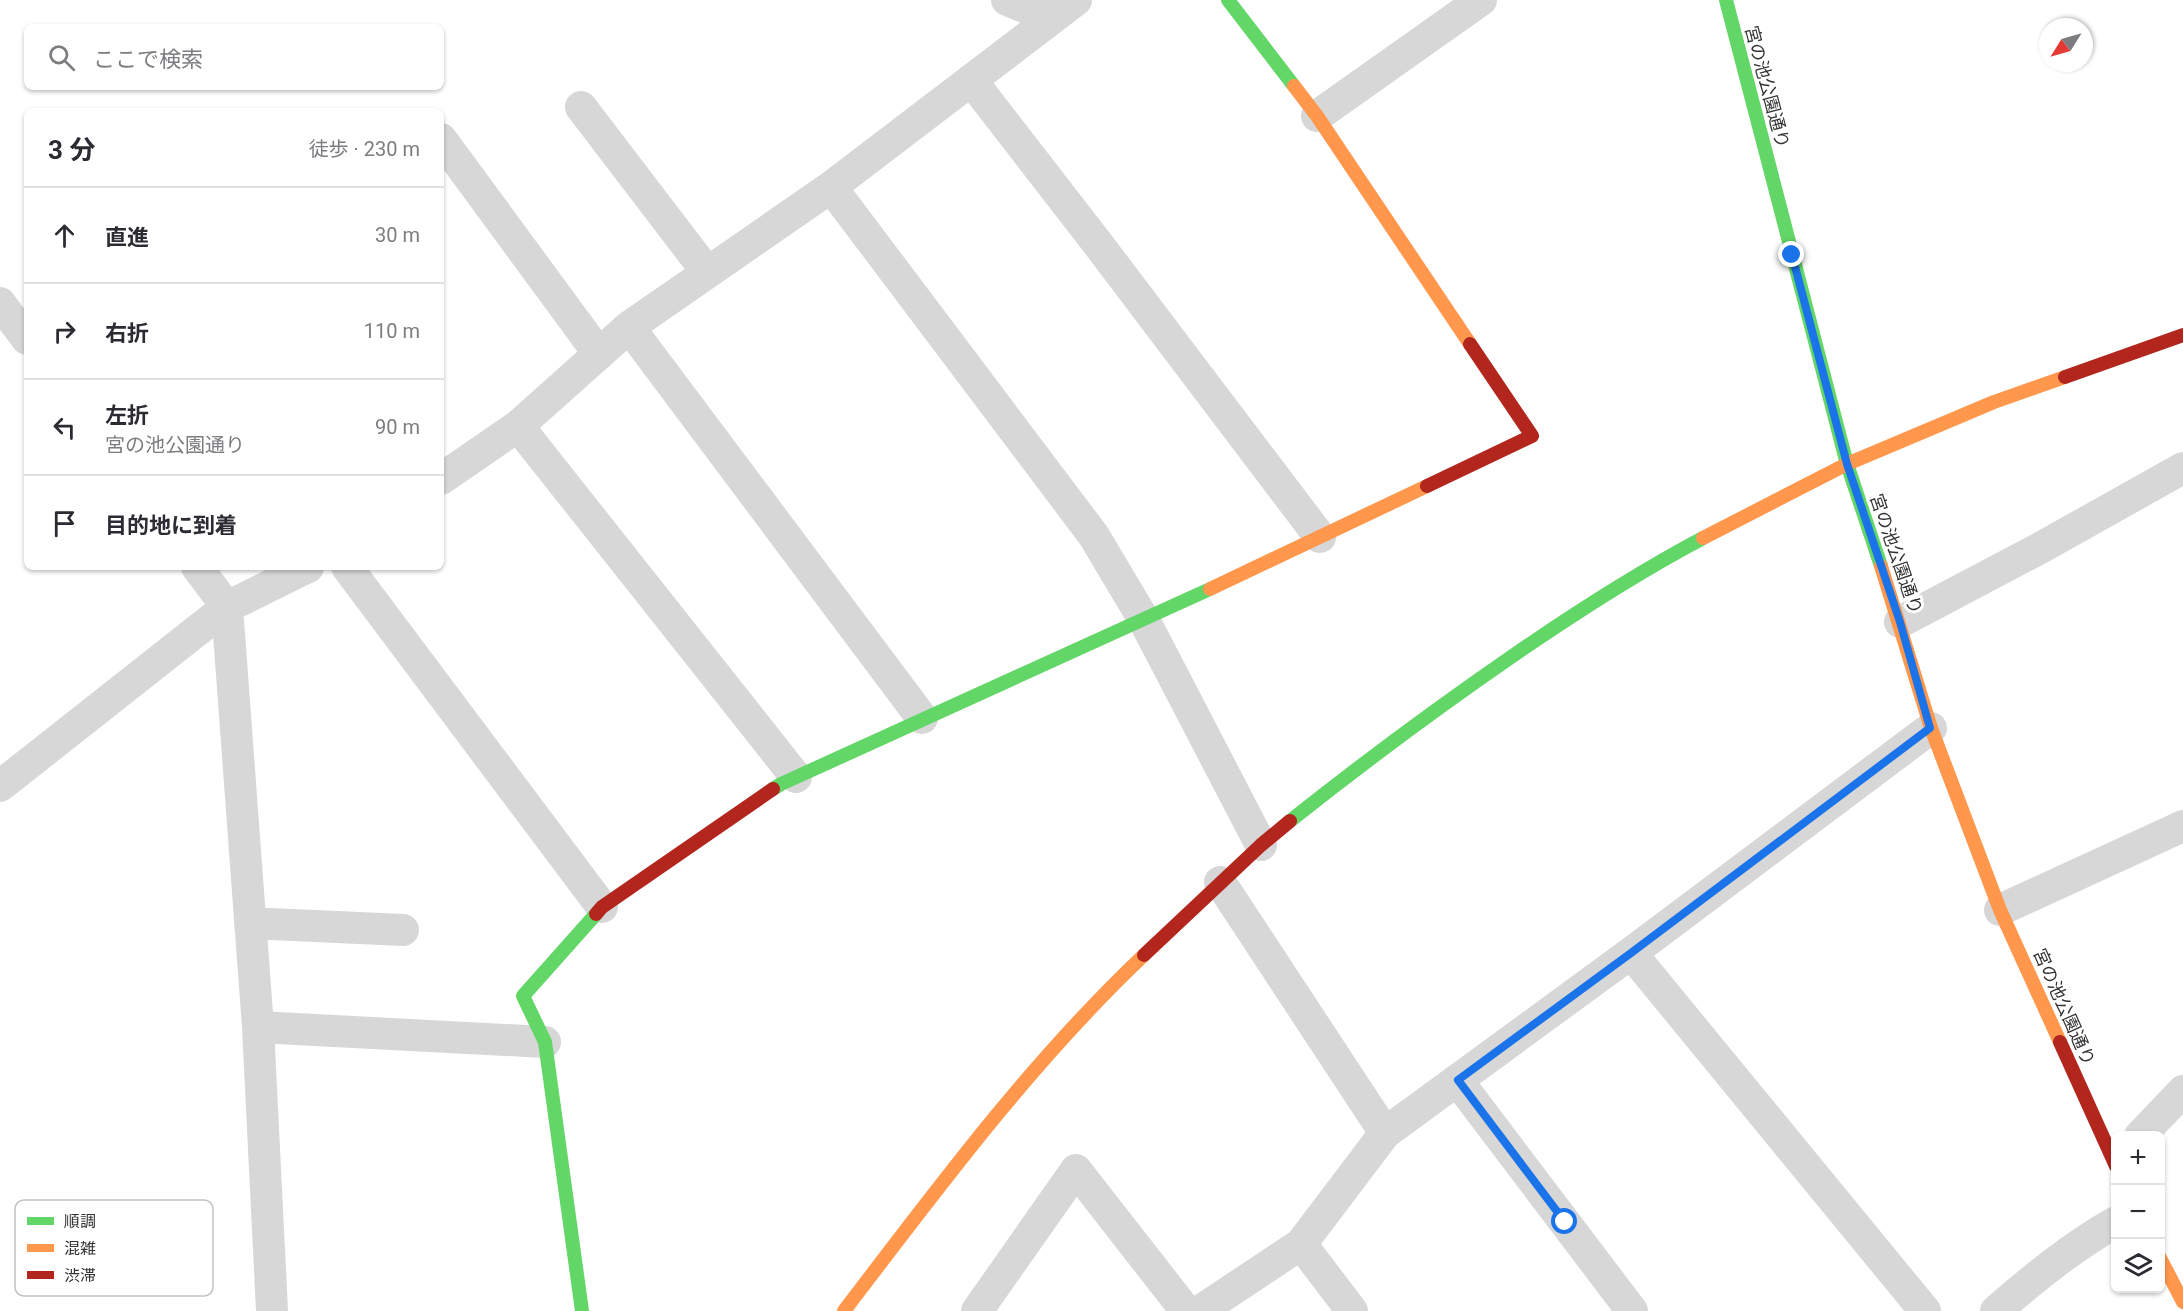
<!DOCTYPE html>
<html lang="ja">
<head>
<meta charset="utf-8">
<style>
  body { margin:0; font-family:Roboto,"Noto Sans JP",sans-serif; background:#f2f2f3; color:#2b2b33 }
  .controls { position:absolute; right:18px; bottom:18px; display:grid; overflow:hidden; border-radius:9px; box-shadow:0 2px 4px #0004 }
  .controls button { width:54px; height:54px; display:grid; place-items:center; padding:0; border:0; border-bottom:2px solid #e1e1e2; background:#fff; color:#2b2b33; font:30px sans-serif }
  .compass { position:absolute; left:2039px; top:18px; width:54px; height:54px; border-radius:50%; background:#fff; box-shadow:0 2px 4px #0004; rotate:233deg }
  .stop { position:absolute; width:18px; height:18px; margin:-14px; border:4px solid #1a73e8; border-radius:50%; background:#fff }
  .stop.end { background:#1a73e8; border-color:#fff; box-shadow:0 2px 6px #0008 }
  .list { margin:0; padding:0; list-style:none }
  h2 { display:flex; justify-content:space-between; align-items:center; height:78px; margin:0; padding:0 24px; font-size:26px }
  h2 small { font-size:20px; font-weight:400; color:#7c7c81 }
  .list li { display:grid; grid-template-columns:39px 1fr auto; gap:18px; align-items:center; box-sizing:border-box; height:96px; padding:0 24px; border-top:2px solid #e1e1e2 }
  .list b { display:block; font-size:22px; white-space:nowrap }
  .list p { margin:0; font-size:20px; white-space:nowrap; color:#7c7c81 }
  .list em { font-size:20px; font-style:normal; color:#7c7c81 }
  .icon { flex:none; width:33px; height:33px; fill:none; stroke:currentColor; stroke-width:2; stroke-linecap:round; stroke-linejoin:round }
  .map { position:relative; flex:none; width:2183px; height:1311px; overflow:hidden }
  .search { position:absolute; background:#fff; box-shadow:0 2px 4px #0004; left:24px; top:24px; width:420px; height:66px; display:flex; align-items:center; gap:15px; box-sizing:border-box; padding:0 21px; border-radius:9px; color:#7c7c81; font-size:22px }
  .panel { position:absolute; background:#fff; box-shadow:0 2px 4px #0004; left:24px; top:108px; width:420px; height:462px; border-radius:9px }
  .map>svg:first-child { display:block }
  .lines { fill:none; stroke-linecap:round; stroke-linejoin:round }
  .street { stroke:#d7d7d7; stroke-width:32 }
  .fast { stroke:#63d668; stroke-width:14 }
  .slow { stroke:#ff974d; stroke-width:14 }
  .jam { stroke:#b3261e; stroke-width:14 }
  .route { stroke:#1a73e8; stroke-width:8 }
  .labels { text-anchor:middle; stroke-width:6; stroke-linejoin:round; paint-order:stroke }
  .street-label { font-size:18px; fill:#333; stroke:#fff }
  .key { fill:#fff; stroke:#c2c2c2; stroke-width:1.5 }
  .key-label { font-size:16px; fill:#333 }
</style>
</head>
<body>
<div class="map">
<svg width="2183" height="1311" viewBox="0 0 2183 1311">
  <rect width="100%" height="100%" fill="#fff"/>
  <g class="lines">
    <path class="street" d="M1007,0l45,18
      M971,80l127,164 222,293
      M581,107l126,165
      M1317,116l164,-116
      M441,139l158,215
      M831,187l263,349 50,84 117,225
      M0,303l27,36
      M629,327l293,391
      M518,426l278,351
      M441,479l77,-53 111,-99 202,-140 245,-187
      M197,567l30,40 31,420 14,284
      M347,567l255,340
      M1900,622l142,-75 141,-79
      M0,786l227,-179 81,-40
      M1220,882l165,251 246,-180 300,-225
      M2000,910l183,-84
      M250,923l153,7
      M1631,953l294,358
      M258,1027l287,15
      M1457,1080l175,231
      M2140,1136l43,-45
      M1301,1244l84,-111
      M977,1311l99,-141 110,141
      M1200,1311l101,-67 51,67
      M1996,1311c38,-33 76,-64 120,-89"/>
    <path class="fast" d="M1228,0l66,86
      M1726,0l121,464 34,102
      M773,789l8,-5 429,-195
      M1290,821c73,-58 147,-113 224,-166 61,-42 123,-82 189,-117
      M582,1311l-37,-269 -22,-46 73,-82"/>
    <path class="slow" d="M1294,86l23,30 153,228
      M1703,538l144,-74 147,-62 71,-25
      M1881,566l50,162 69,182 60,132
      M1210,589l217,-103
      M2160,1258l23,44
      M844,1311c94,-123 187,-249 300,-356"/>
    <path class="jam" d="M2065,377l118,-42
      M1427,486l105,-50 -62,-92
      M596,914l6,-7 171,-118
      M1144,955l117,-110 29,-24
      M2060,1042l56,124"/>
  </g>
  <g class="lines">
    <path class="route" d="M1565,1222l-107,-142 173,-127 299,-225 -30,-106 -53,-158 -55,-209"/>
  </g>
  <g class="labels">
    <g class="street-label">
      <text transform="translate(1767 87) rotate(75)" y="6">宮の池公園通り</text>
      <text transform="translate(1896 554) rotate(71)" y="6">宮の池公園通り</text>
      <text transform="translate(2064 1007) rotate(66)" y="6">宮の池公園通り</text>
    </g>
  </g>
  <rect x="15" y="1200" width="198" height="96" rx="9" class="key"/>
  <rect x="27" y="1217" width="27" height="8" fill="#63d668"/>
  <rect x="27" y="1244" width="27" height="8" fill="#ff974d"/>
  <rect x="27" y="1271" width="27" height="8" fill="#b3261e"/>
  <g class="key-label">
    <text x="64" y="1227">順調</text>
    <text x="64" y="1254">混雑</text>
    <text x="64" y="1281">渋滞</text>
  </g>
</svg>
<div class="controls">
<button>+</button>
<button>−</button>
<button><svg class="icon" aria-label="layers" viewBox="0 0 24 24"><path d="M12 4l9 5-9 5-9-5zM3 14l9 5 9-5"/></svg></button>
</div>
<svg class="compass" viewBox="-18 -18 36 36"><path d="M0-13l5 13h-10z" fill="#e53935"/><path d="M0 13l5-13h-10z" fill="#7c7c81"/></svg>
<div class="stop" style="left:1565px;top:1222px"></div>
<div class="stop end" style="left:1792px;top:255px"></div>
<div class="search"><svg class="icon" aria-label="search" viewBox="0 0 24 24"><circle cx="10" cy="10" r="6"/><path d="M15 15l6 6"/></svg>ここで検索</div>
<section class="panel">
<h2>3 分<small>徒歩 · 230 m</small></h2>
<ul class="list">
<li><svg class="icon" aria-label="ahead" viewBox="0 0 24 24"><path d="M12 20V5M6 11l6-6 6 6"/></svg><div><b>直進</b></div><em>30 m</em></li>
<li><svg class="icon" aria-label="right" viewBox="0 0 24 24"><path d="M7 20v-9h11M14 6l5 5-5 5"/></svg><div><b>右折</b></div><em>110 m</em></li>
<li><svg class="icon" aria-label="left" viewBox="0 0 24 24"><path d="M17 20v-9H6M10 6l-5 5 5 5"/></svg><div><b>左折</b><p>宮の池公園通り</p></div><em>90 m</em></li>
<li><svg class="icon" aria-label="arrive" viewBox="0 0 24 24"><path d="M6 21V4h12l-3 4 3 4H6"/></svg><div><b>目的地に到着</b></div></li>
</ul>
</section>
</div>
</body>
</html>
